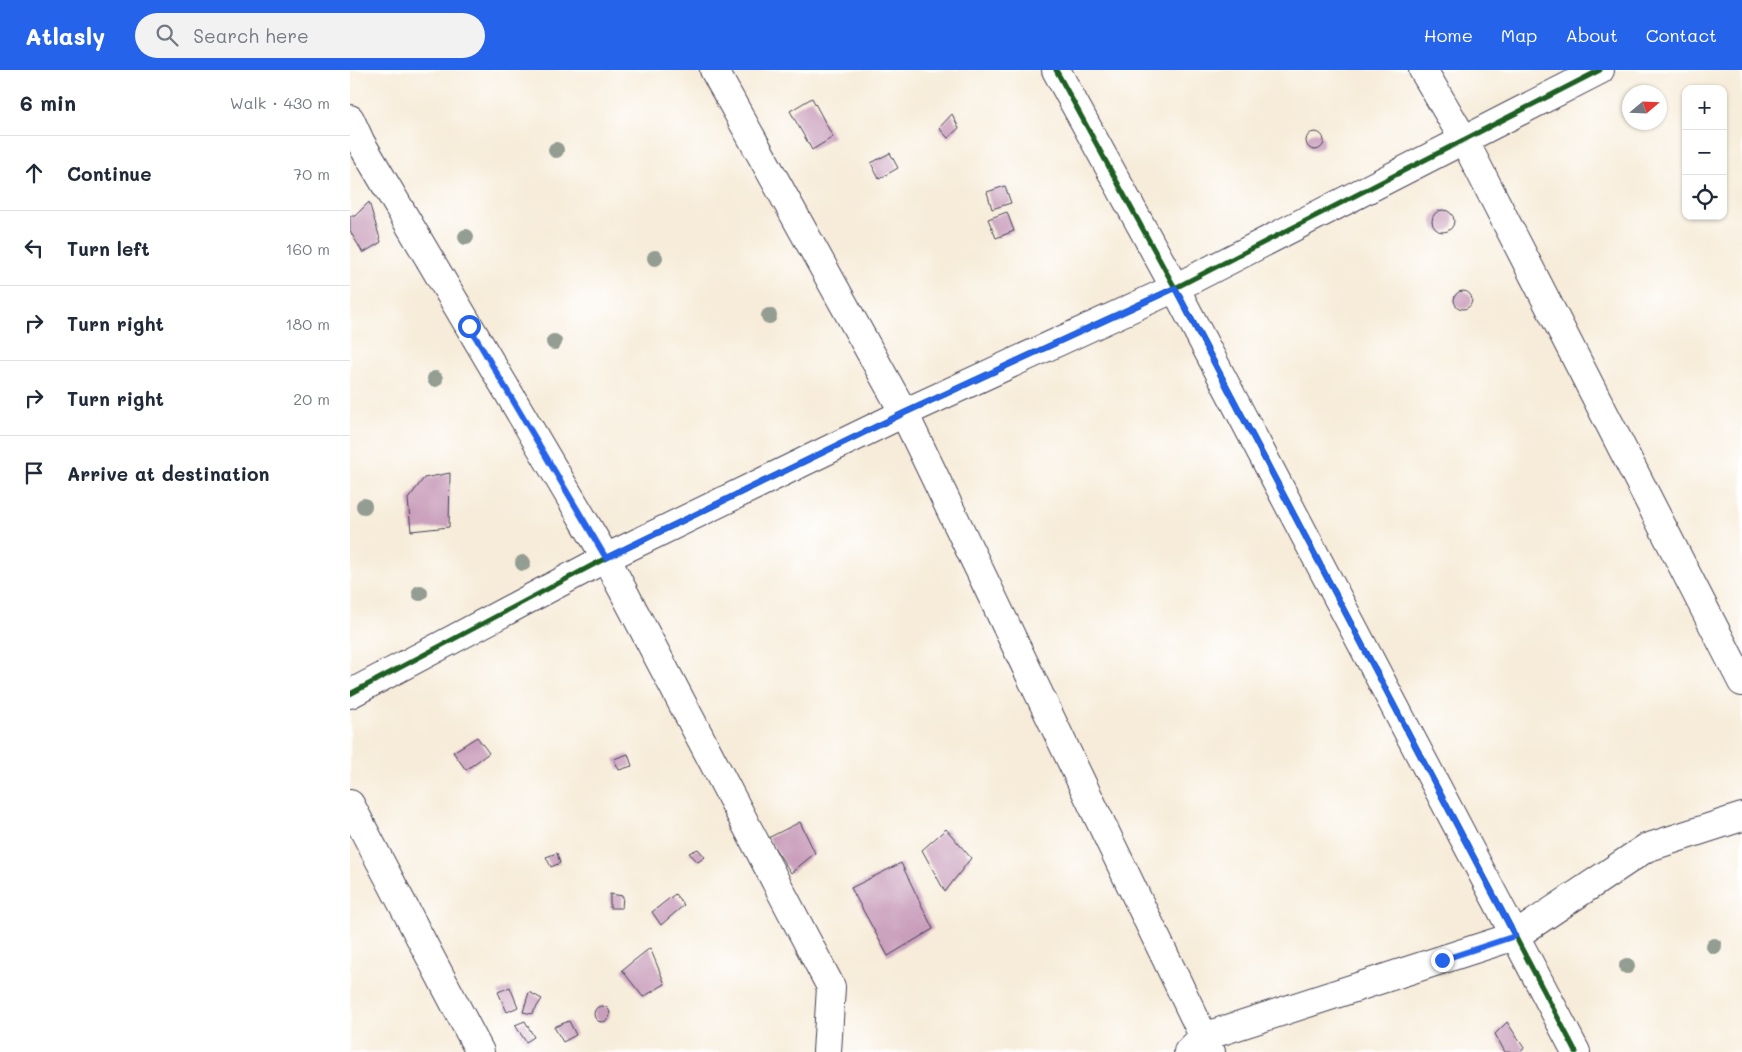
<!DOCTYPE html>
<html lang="en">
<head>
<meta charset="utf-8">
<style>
  body { margin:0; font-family:Mali,sans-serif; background:#f2f2f3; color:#1f2937 }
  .controls { position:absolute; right:15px; top:15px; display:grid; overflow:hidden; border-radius:10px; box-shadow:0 1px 4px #0004 }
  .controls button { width:45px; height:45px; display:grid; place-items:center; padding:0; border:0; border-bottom:1px solid #e0e1e3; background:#fff; color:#1f2937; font:25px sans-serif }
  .compass { position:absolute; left:1272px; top:15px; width:45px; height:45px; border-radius:50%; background:#fff; box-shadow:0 1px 4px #0004; rotate:71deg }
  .stop { position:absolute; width:15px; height:15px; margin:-11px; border:4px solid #2563eb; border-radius:50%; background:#fff }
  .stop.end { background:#2563eb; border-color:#fff; box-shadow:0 1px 5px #0008 }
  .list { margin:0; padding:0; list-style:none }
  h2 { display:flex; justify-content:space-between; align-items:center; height:65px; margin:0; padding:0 20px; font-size:21px }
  h2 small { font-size:16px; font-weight:400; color:#747a83 }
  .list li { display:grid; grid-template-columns:32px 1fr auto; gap:15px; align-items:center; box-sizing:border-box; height:75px; padding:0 20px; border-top:1px solid #e0e1e3 }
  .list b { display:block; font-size:19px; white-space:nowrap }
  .list em { font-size:16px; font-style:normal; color:#747a83 }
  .icon { flex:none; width:28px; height:28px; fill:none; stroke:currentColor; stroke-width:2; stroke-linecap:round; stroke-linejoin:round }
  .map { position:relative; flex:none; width:1392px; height:982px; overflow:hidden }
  header { display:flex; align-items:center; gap:30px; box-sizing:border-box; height:70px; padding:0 25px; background:#2563eb; color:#fff }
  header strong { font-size:24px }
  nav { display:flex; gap:28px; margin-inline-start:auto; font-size:18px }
  .search { width:350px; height:45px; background:#f2f2f3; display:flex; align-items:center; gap:12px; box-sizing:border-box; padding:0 18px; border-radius:28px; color:#747a83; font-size:19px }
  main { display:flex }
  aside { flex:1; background:#fff }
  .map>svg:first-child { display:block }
  .building { fill:#c99ebb }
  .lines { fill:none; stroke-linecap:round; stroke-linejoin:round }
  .street-casing { stroke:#424053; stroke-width:30 }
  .street { stroke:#fff; stroke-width:28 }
  .cycleway-casing { stroke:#fff; stroke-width:8 }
  .cycleway { stroke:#1b5e20; stroke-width:5 }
  .tree { fill:#939d92 }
  .route { stroke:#2563eb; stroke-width:6 }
</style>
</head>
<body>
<header>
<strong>Atlasly</strong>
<div class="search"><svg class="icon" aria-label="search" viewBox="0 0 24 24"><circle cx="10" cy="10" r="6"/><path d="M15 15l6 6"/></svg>Search here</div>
<nav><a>Home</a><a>Map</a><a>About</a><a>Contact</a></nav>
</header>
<main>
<aside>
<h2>6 min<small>Walk · 430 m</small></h2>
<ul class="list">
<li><svg class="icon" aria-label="ahead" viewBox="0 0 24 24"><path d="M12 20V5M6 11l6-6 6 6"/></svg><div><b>Continue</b></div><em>70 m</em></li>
<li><svg class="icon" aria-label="left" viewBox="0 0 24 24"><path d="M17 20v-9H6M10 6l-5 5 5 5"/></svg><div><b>Turn left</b></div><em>160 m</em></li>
<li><svg class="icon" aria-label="right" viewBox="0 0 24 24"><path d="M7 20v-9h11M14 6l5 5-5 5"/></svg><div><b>Turn right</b></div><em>180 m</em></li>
<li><svg class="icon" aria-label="right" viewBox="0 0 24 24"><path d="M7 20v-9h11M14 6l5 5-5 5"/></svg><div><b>Turn right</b></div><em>20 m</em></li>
<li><svg class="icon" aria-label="arrive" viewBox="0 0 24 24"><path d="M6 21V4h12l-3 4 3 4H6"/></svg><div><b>Arrive at destination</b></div></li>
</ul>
</aside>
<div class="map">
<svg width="1392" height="982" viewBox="0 0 1392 982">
  <rect width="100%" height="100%" fill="#fff"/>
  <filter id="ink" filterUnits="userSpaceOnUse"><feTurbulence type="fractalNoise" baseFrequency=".02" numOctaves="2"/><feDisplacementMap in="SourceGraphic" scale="10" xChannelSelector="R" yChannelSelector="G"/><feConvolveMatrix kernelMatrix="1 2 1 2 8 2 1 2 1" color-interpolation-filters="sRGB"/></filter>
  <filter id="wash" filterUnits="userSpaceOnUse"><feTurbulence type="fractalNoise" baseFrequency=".0096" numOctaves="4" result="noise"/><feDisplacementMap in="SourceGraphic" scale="20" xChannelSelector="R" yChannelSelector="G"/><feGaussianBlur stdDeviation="1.12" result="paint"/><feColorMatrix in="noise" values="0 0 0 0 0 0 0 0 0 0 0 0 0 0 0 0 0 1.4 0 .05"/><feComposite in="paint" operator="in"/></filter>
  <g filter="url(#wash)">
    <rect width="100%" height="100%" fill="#f7ecd9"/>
    <g id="blocks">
      <path class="building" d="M462,28l21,39 -21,13 -22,-39z
        M602,44l7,14 -11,10 -9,-10z
        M956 71a9 9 0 1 1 18 0a9 9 0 1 1-18 0Z
        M540,83l8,15 -19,11 -8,-16z
        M655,116l6,17 -19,6 -5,-17z
        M19,132l12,40 -18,11 -13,-22v-15h5z
        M1082 151a11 11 0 1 1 22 0a11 11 0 1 1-22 0Z
        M657,142l7,19 -18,7 -8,-19z
        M1104 230a9 9 0 1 1 18 0a9 9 0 1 1-18 0Z
        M100,403l-1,54 -38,4 -3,-32 16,-21z
        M127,667l12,16 -23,17 -13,-18z
        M278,684l4,12 -13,4 -5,-11z
        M450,752l15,31 -24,20 -23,-35z
        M596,759l25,29 -26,34 -23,-42z
        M348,779l7,8 -7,5 -9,-9z
        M207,783l3,10 -9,4 -5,-10z
        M551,793l32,66 -45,27 -37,-68z
        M260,824l13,2 -1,12h-12z
        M325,824l9,11 -23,20 -9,-13z
        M300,878l15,36 -22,13 -21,-27z
        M160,917l8,20 -11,5 -9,-20z
        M179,922l13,7 -10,15 -9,-2z
        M244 944a8 8 0 1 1 16 0a8 8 0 1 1-16 0Z
        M175,951l9,16 -8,5 -11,-17z
        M219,951l7,14 -13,7 -9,-15z
        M1157,952l17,26 -3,4h-16l-10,-18z"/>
    </g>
  </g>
  <g filter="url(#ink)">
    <use href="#blocks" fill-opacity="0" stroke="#424053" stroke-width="1"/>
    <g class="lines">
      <g class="street-casing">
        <path id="street" d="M364,0l190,343 307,639
          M706,0l119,218 401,764
          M1073,0l41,70 278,542
          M0,49l11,24 245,415 225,429 -4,65
          M0,624l256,-136 298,-145 271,-125 425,-218
          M0,734l130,248
          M838,982l15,-15 312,-101 131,-88 96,-31"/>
      </g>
      <use href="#street" class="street"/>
      <g class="cycleway-casing">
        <path id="cycleway" d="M706,0l119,218 401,764
          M0,624l256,-136 298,-145 271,-125 425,-218"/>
      </g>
      <use href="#cycleway" class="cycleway"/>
    </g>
    <g class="tree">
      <circle cx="206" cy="80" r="8"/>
      <circle cx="116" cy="167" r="8"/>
      <circle cx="305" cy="188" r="8"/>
      <circle cx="419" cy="246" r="8"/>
      <circle cx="204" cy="272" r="8"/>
      <circle cx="85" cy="309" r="8"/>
      <circle cx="14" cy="436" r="8"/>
      <circle cx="173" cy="493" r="8"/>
      <circle cx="70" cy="523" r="8"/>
      <circle cx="1364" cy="876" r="8"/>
      <circle cx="1277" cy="896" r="8"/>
    </g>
  </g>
  <g class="lines" filter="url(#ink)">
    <path class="route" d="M119,256l137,232 298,-145 271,-125 340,648 -73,24"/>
  </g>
</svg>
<div class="controls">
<button>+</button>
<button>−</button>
<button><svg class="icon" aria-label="locate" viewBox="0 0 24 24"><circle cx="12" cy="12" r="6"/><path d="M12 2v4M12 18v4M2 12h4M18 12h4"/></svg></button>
</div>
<svg class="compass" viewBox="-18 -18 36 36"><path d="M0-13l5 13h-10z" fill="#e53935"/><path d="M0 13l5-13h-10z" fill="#747a83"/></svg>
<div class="stop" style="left:119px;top:256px"></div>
<div class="stop end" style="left:1092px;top:890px"></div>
</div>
</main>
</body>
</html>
